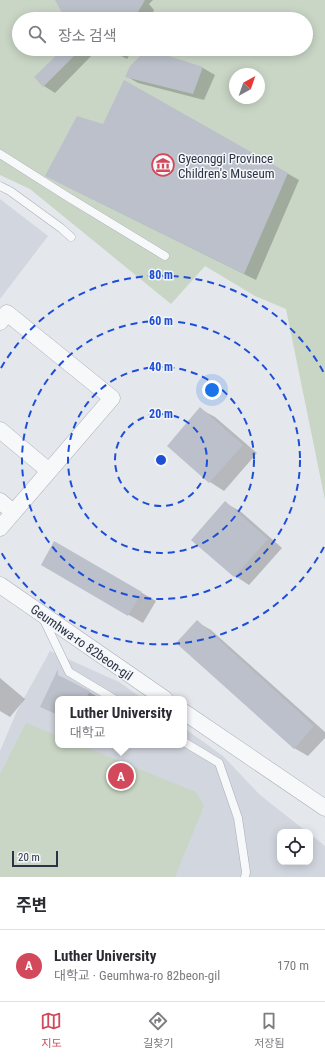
<!DOCTYPE html>
<html lang="ko">
<head>
<meta charset="utf-8">
<style>
  body { margin:0; font-family:"Roboto Condensed","Noto Sans KR",sans-serif; background:#f7f7f7; color:#2b2b33 }
  .controls { position:absolute; right:12px; bottom:12px; display:grid; overflow:hidden; border-radius:8px; box-shadow:0 2px 10px #0003 }
  .controls button { width:36px; height:36px; display:grid; place-items:center; padding:0; border:0; border-bottom:1px solid #e1e1e2; background:#fff; color:#2b2b33; font:20px sans-serif }
  .compass { position:absolute; left:229px; top:68px; width:36px; height:36px; border-radius:50%; background:#fff; box-shadow:0 2px 10px #0003; rotate:40deg }
  .scale { position:absolute; left:12px; bottom:10px; width:46px; box-sizing:border-box; padding-left:4px; border:2px solid #2b3445; border-top:0; font-size:11px; line-height:14px; white-space:nowrap; color:#2b3445; -webkit-text-stroke:3px #f4f6f9; paint-order:stroke }
  .you { position:absolute; left:212px; top:390px; width:14px; height:14px; margin:-10px; border:3px solid #fff; border-radius:50%; background:#1a73e8; box-shadow:0 0 0 6px #1a73e833 }
  .badge { display:grid; place-items:center; width:26px; height:26px; border-radius:50%; background:#d1495b; color:#fff; font-size:13px; font-weight:700 }
  .pin { position:absolute; translate:-50% -50%; border:2px solid #fff; box-shadow:0 1px 4px #0006 }
  .popup { position:absolute; left:55px; top:696px; width:132px; height:52px; box-sizing:border-box; display:grid; place-content:center; border-radius:8px; background:#fff; filter:drop-shadow(0 1px 3px #0005); font-size:13px; white-space:nowrap; color:#7c7c81 }
  .popup b { font-size:15px; color:#2b2b33 }
  .popup::after { content:''; position:absolute; left:50%; top:100%; margin-left:-8px; border:8px solid transparent; border-top-color:#fff }
  .list { margin:0; padding:0; list-style:none }
  h2 { display:flex; justify-content:space-between; align-items:center; height:52px; margin:0; padding:0 16px; font-size:17px }
  h2 small { font-size:13px; font-weight:400; color:#7c7c81 }
  .list li { display:grid; grid-template-columns:26px 1fr auto; gap:12px; align-items:center; box-sizing:border-box; height:72px; padding:0 16px; border-top:1px solid #e1e1e2 }
  .list b { display:block; font-size:15px; white-space:nowrap }
  .list p { margin:0; font-size:13px; white-space:nowrap; color:#7c7c81 }
  .list em { font-size:13px; font-style:normal; color:#7c7c81 }
  .icon { flex:none; width:22px; height:22px; fill:none; stroke:currentColor; stroke-width:2; stroke-linecap:round; stroke-linejoin:round }
  .map { position:relative; flex:none; width:325px; height:877px; overflow:hidden }
  .search { position:absolute; background:#fff; box-shadow:0 2px 10px #0003; left:12px; right:12px; top:12px; height:44px; display:flex; align-items:center; gap:10px; box-sizing:border-box; padding:0 14px; border-radius:22px; color:#7c7c81; font-size:15px }
  .sheet { height:124px; background:#fff }
  nav { display:flex; justify-content:space-around; align-items:center; box-sizing:border-box; height:56px; border-top:1px solid #e1e1e2; background:#fff; font-size:11px; color:#7c7c81 }
  nav a { display:grid; justify-items:center; gap:2px }
  nav .on { color:#d1495b }
  .map>svg:first-child { display:block }
  .built { fill:#d2d6de }
  .green { fill:#c9d6c5; fill-rule:evenodd }
  .shadow { fill:#0003 }
  .building { fill:#bbc0ca }
  .lines { fill:none; stroke-linecap:round; stroke-linejoin:round }
  .service-casing { stroke:#a9aeb7; stroke-width:9 }
  .minor-casing { stroke:#a9aeb7; stroke-width:17 }
  .service { stroke:#f7f8fa; stroke-width:8 }
  .minor { stroke:#f7f8fa; stroke-width:16 }
  .ring { fill:none; stroke:#1d4ed8; stroke-width:2; stroke-dasharray:7 5 }
  .labels { text-anchor:middle; stroke-width:3; stroke-linejoin:round; paint-order:stroke }
  .poi-label { font-size:13px; fill:#2b3445; stroke:#f4f6f9; text-anchor:start }
  .street-label { font-size:13px; fill:#2b3445; stroke:#f4f6f9 }
  .centre { fill:#1d4ed8; stroke:#f4f6f9; stroke-width:2 }
  .ring-label { font-size:12px; text-anchor:middle; font-weight:bold; fill:#1d4ed8; stroke:#f4f6f9; stroke-width:3; stroke-linejoin:round; paint-order:stroke }
</style>
</head>
<body>
<div class="map">
<svg width="325" height="877" viewBox="0 0 325 877">
  <rect width="100%" height="100%" fill="#e4e7ec"/>
  <path class="built" d="M0,199l48,37 -48,63z
    M50,651l69,31 24,17h-85v46h126v-17l39,28 37,39 47,37h-27v30h30v-28l15,12v31h-325v-126l17,-40z"/>
  <path class="green" d="M0,0h325v500l-39,-191 -31,-13 -50,-30 -34,38 -141,-115 -30,-14zM19,19h287v30h-287zM235,74h24v24h-24z
    M26,723l32,13v9h22l116,47 8,14 -29,71h-175v-103z"/>
  <path class="shadow" d="M56,0h97l-4,4 5,6 -5,9h-79z
    M64,49h34l-43,44 -11,-7 -8,-9z
    M108,49h25l-6,10z
    M147,50l56,18 12,7 -11,25 -66,-17 -12,-7z
    M124,81l175,99 -43,100 -198,-98 45,-56z
    M200,409l15,8 42,36 -33,38 -14,-9 -42,-36z
    M225,503l15,8 42,37 -33,37 -14,-9 -42,-36z
    M55,543l101,58 -13,22 -101,-58z
    M197,622l14,8 114,102v6l-17,18 -14,-8z
    M56,675l33,17 9,5v2h-40v16z
    M0,678l25,21 -15,18 -10,-6z"/>
  <path class="building" d="M55,0h90l-11,19h-65l-8,-8z
    M63,49h18l-38,38 -9,-10z
    M147,49l56,18 -10,27 -68,-17 5,-11z
    M124,80l164,93 -44,101 -199,-98 32,-60 26,8z
    M200,407l43,38 -34,38 -42,-37z
    M225,501l43,38 -34,38 -43,-37z
    M54,541l88,51 -14,24 -87,-51z
    M197,620l117,106 -20,23 -118,-106z
    M58,669v6l32,16 -4,8h-28v16l-18,-8z"/>
  <g class="lines">
    <g class="service-casing">
      <path id="service" d="M0,154l68,43 97,59
        M0,186l10,5 51,37 10,9
        M43,618l26,54 45,27
        M184,742l35,21 19,55 8,54 -1,5"/>
    </g>
    <g class="minor-casing">
      <path id="minor" d="M0,322l7,-9 105,85 -112,130
        M0,430l49,41
        M0,501l13,11
        M0,585l165,114
        M184,712l141,96"/>
    </g>
    <use href="#service" class="service"/>
    <use href="#minor" class="minor"/>
  </g>
  <g class="ring">
    <circle cx="161" cy="460" r="46"/>
    <circle cx="161" cy="460" r="93"/>
    <circle cx="161" cy="460" r="139"/>
    <path d="M324 547A185 185 0 0 1 1 552M1 368A185 185 0 0 1 324 373"/>
  </g>
  <defs>
    <g id="museum-ring" transform="scale(1.15)"><circle r="9.5" fill="#f4f6f9" stroke="#d1495b" stroke-width="1.5"/><path d="M0-6L6-3V-2H-6V-3ZM-5-1h2V3h-2ZM-1-1h2V3h-2ZM3-1h2V3H3ZM-6 4H6V6H-6Z" fill="#d1495b"/></g>
  </defs>
  <g fill-rule="evenodd">
    <use href="#museum-ring" x="163" y="165"/>
  </g>
  <g class="labels">
    <g class="poi-label">
      <text x="178" y="163">Gyeonggi Province<tspan x="178" dy="15">Children's Museum</tspan></text>
    </g>
    <g class="street-label">
      <text transform="translate(82 642) rotate(35)" y="5">Geumhwa-ro 82beon-gil</text>
    </g>
  </g>
  <circle cx="161" cy="460" r="6" class="centre"/>
  <g class="ring-label">
    <text x="161" y="279">80 m</text>
    <text x="161" y="325">60 m</text>
    <text x="161" y="371">40 m</text>
    <text x="161" y="418">20 m</text>
  </g>
</svg>
<div class="controls">
<button><svg class="icon" aria-label="locate" viewBox="0 0 24 24"><circle cx="12" cy="12" r="6"/><path d="M12 2v4M12 18v4M2 12h4M18 12h4"/></svg></button>
</div>
<svg class="compass" viewBox="-18 -18 36 36"><path d="M0-13l5 13h-10z" fill="#e53935"/><path d="M0 13l5-13h-10z" fill="#7c7c81"/></svg>
<div class="scale">20 m</div>
<div class="you"></div>
<div class="pin badge" style="left:121px;top:776px">A</div>
<div class="popup"><b>Luther University</b>대학교</div>
<div class="search"><svg class="icon" aria-label="search" viewBox="0 0 24 24"><circle cx="10" cy="10" r="6"/><path d="M15 15l6 6"/></svg>장소 검색</div>
</div>
<section class="sheet">
<h2>주변<small></small></h2>
<ul class="list">
<li><span class="badge">A</span><div><b>Luther University</b><p>대학교 · Geumhwa-ro 82beon-gil</p></div><em>170 m</em></li>
</ul>
</section>
<nav>
<a class="on"><svg class="icon" aria-label="map" viewBox="0 0 24 24"><path d="M3 6l6-2 6 2 6-2v14l-6 2-6-2-6 2zM9 4v14M15 6v14"/></svg>지도</a>
<a><svg class="icon" aria-label="directions" viewBox="0 0 24 24"><path d="M12 3l9 9-9 9-9-9zM9 14v-3h6M13 9l2 2-2 2"/></svg>길찾기</a>
<a><svg class="icon" aria-label="saved" viewBox="0 0 24 24"><path d="M7 4h10v16l-5-4-5 4z"/></svg>저장됨</a>
</nav>
</body>
</html>
